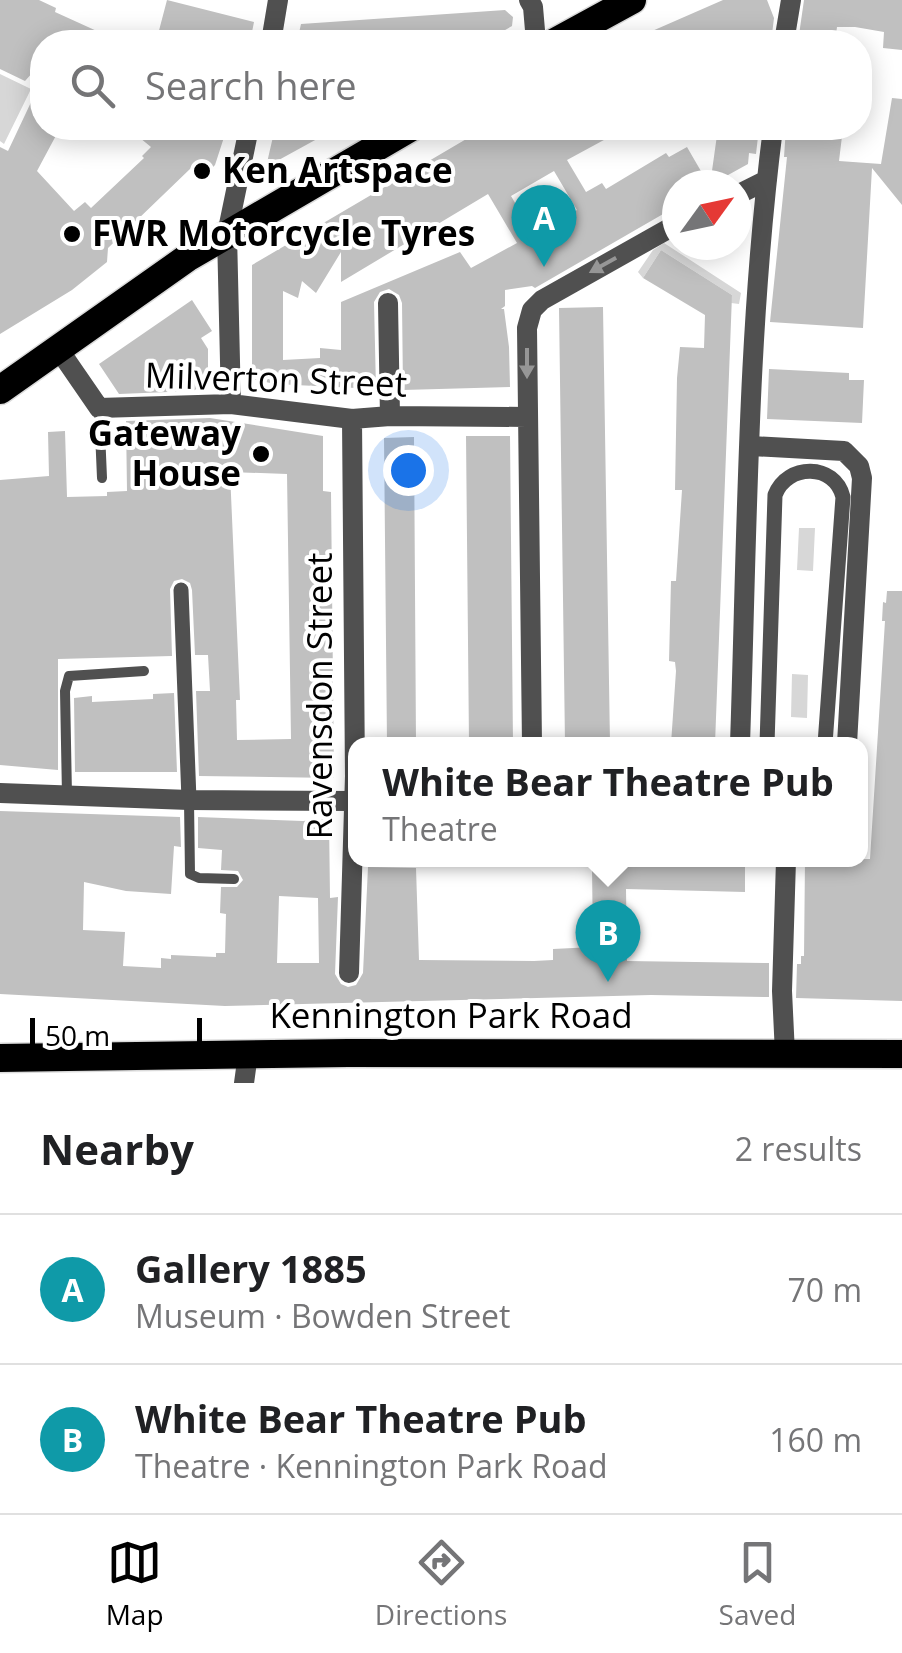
<!DOCTYPE html>
<html lang="en">
<head>
<meta charset="utf-8">
<style>
  body { margin:0; font-family:"Open Sans",sans-serif; background:#f2f2f2; color:#202124 }
  .compass { position:absolute; left:662px; top:170px; width:90px; height:90px; border-radius:50%; background:#fff; box-shadow:0 5px 25px #0003; rotate:57deg }
  .scale { position:absolute; left:30px; bottom:25px; width:172px; box-sizing:border-box; padding-left:10px; border:5px solid #000; border-top:0; font-size:28px; line-height:35px; white-space:nowrap; color:#000; -webkit-text-stroke:8px #fff; paint-order:stroke }
  .you { position:absolute; left:408px; top:470px; width:35px; height:35px; margin:-25px; border:8px solid #fff; border-radius:50%; background:#1a73e8; box-shadow:0 0 0 15px #1a73e833 }
  .badge { display:grid; place-items:center; width:65px; height:65px; border-radius:50%; background:#000; color:#fff; font-size:32px; font-weight:700 }
  .pin { position:absolute; translate:-50% -82px; filter:drop-shadow(0 2px 5px #0008) }
  .pin::after { content:''; position:absolute; top:52px; width:35px; height:30px; background:inherit; clip-path:polygon(0 0,100% 0,50% 100%) }
  .popup { position:absolute; left:348px; top:737px; width:520px; height:130px; box-sizing:border-box; display:grid; place-content:center; border-radius:20px; background:#fff; filter:drop-shadow(0 2px 8px #0005); font-size:32px; white-space:nowrap; color:#757577 }
  .popup b { font-size:38px; color:#202124 }
  .popup::after { content:''; position:absolute; left:50%; top:100%; margin-left:-20px; border:20px solid transparent; border-top-color:#fff }
  .list { margin:0; padding:0; list-style:none }
  h2 { display:flex; justify-content:space-between; align-items:center; height:130px; margin:0; padding:0 40px; font-size:42px }
  h2 small { font-size:32px; font-weight:400; color:#757577 }
  .list li { display:grid; grid-template-columns:65px 1fr auto; gap:30px; align-items:center; box-sizing:border-box; height:150px; padding:0 40px; border-top:2px solid #e0e0e0 }
  .list b { display:block; font-size:38px; white-space:nowrap }
  .list p { margin:0; font-size:32px; white-space:nowrap; color:#757577 }
  .list em { font-size:32px; font-style:normal; color:#757577 }
  .icon { flex:none; width:55px; height:55px; fill:none; stroke:currentColor; stroke-width:2; stroke-linecap:round; stroke-linejoin:round }
  .map { position:relative; flex:none; width:902px; height:1083px; overflow:hidden }
  .search { position:absolute; background:#fff; box-shadow:0 5px 25px #0003; left:30px; right:30px; top:30px; height:110px; display:flex; align-items:center; gap:25px; box-sizing:border-box; padding:0 35px; border-radius:40px; color:#757577; font-size:38px }
  .sheet { height:430px; background:#fff }
  nav { display:flex; justify-content:space-around; align-items:center; box-sizing:border-box; height:140px; border-top:2px solid #e0e0e0; background:#fff; font-size:28px; color:#757577 }
  nav a { display:grid; justify-items:center; gap:5px }
  nav .on { color:#000 }
  .map>svg:first-child { display:block }
  .green { fill:#d7d7d7 }
  .building { fill:#c0c0c0; fill-rule:evenodd }
  .lines { fill:none; stroke-linecap:round; stroke-linejoin:round }
  .trunk-casing { stroke:#dbdbdb; stroke-width:31 }
  .service { stroke:#505050; stroke-width:10 }
  .pedestrian { stroke:#505050; stroke-width:15 }
  .minor { stroke:#505050; stroke-width:20 }
  .trunk { stroke:#000; stroke-width:28 }
  .oneway { fill:#969696 }
  .poi-dot { fill:#000; stroke:#fff; stroke-width:4 }
  .labels { text-anchor:middle; stroke-width:8; stroke-linejoin:round; paint-order:stroke }
  .poi-label { font-size:35px; font-weight:bold; fill:#000; stroke:#fff; text-anchor:start }
  .street-label { font-size:35px; fill:#000; stroke:#fff }
</style>
</head>
<body>
<div class="map">
<svg width="902" height="1083" viewBox="0 0 902 1083">
  <rect width="100%" height="100%" fill="#fff"/>
  <path class="green" d="M0,74l31,15 -27,55 -4,-3z
    M664,243l77,50 -2,11 -8,-1 1,-8 -71,-45 -18,28 -5,-6 15,-22z
    M799,528h16l-2,43 -16,-1z
    M792,674l16,1 -1,43 -16,-1z"/>
  <path class="building" d="M0,0h39l17,8 -1,4 66,30h-79v20l-17,19 -25,-12z
    M167,0l87,22 -4,20h-94z
    M723,0h44l7,18 -3,24h-144z
    M804,0h98v50l-19,-2 1,-16 -29,-5h-18l-2,15h-37z
    M505,10l8,7 -1,9 -28,16h-187l4,-18z
    M42,79v49h18l-23,43 37,40 11,-9 6,6 53,-50 -2,-2 9,-9 -11,-9 8,-10h79l-12,37 -14,14 -11,-10 -82,79 -1,14 -35,28 -72,44v-187l8,4z
    M892,98l10,1v106l-30,-37 -9,160 -93,-6 17,-165h-3l2,-29h57l-4,33 42,3z
    M275,128h62l-71,39z
    M485,128h141l-59,32 19,32 16,-9 4,6 60,-36 3,4 18,-10 22,38h-32v21l-142,82 -3,-2 -27,4v16l-4,3h3l5,38 1,40 -107,3 -1,-87 -3,-8 -10,-6 -9,3 -6,10 2,87 -101,-5 -23,-5v-114zM554,171l23,39 -43,25 -23,-39zM488,194l29,49 -46,25 -11,-16 -119,50v48l-21,-2v10l-37,2v-69l15,7 4,-17 14,12 25,-41v30z
    M718,128h41l-3,26 -7,-1 -1,11 -38,21z
    M661,250l71,45 -17,449h-44l5,-73 -1,-9 -6,-1 2,-80h5l6,-91h-7l2,-112 3,-31 24,1 1,-33 -62,-37z
    M192,300l20,31 -11,7 7,11v33l-15,9 -74,3 -20,-30z
    M603,307l7,437h-45l-6,-436z
    M769,369l80,4v7h15l-2,43 -95,-4z
    M210,418l113,18v55l8,1 3,286 -135,-2 -3,-85h14l-2,-36h-13l-3,-65 -2,-7 -8,-4 -8,2 -4,8 2,67 -114,3v111l-58,-5v-285l49,-4 -1,-44 17,-1 2,66 40,-1v-4l20,-1 -1,-70zM230,472l57,2 4,265 -54,1 -1,-40h4z
    M466,436h44l3,308h-44z
    M414,437l2,307h-29l-3,-306z
    M887,591h15v410l-106,-3 1,-34h4v-8h3l1,-96 65,-1 15,-238h-3l1,-19 3,1z
    M174,693l3,79h-102l-1,-74 18,-2v6l61,-3v-5z
    M0,811l180,6 1,30 -7,-1 -3,48 -45,-3 -42,-9 -1,48 42,2 -2,34 38,2v-10l10,1v-4l45,2v-4h9l1,-39 -6,-1 1,-26h16l6,-7 -5,-9 -17,-1 1,-20 -24,-2v-31l105,4 26,-3 1,80 8,-1 -3,77 6,10 7,3 8,-2 7,-12 5,-106 48,1 3,92 115,1 19,-1v-11l40,-2 -1,-80h60v-4l93,3v26l-119,-3 1,72 142,2v34l-118,-2 -426,11 -225,-12zM279,896l39,2 1,65h-42z"/>
  <g class="lines">
    <g class="trunk-casing">
      <path id="trunk" d="M555,42l77,-42
        M0,390l187,-132 223,-130
        M0,1058l348,-5 554,1"/>
    </g>
    <path class="service" d="M99,408l3,70
      M67,795l-2,-104 4,-15 75,-5
      M189,801l1,73 9,4 35,1"/>
    <path class="pedestrian" d="M181,590l8,210
      M767,744l8,-249c12,-32 60,-32 68,2l-18,247"/>
    <path class="minor" d="M529,0l4,7 3,35
      M271,42l7,-42
      M784,42l7,-42
      M737,195l30,-15
      M388,303l2,113
      M57,347l42,61 132,-4 121,15 38,-3 137,1
      M231,404l-4,-170 22,-106
      M751,446l93,5 15,15 3,12 -15,266
      M532,744l-5,-416 5,-18 10,-10 135,-76
      M740,744c7,-205 7,-413 33,-616
      M0,793l189,7 164,1
      M349,973l6,-197 -3,-357
      M785,1054l-3,-63 4,-131
      M244,1083l4,-29"/>
    <use href="#trunk" class="trunk"/>
  </g>
  <defs><path id="oneway-solid" d="M-6-.8H1V-3.2L6.5 0L1 3.2V.8H-6Z" transform="scale(2.5)"/></defs>
  <g class="oneway">
    <use href="#oneway-solid" transform="translate(603 265) rotate(151)"/>
    <use href="#oneway-solid" transform="translate(527 363) rotate(90)"/>
  </g>
  <g class="poi-dot">
    <circle cx="202" cy="171" r="10"/>
    <circle cx="72" cy="234" r="10"/>
    <circle cx="261" cy="454" r="10"/>
  </g>
  <g class="labels">
    <g class="poi-label">
      <text x="222" y="183">Ken Artspace</text>
      <text x="92" y="246">FWR Motorcycle Tyres</text>
      <text x="241" y="446" text-anchor="end">Gateway<tspan x="241" dy="40">House</tspan></text>
    </g>
    <g class="street-label">
      <text transform="translate(276 380) rotate(2)" y="12">Milverton Street</text>
      <text transform="translate(320 696) rotate(-90)" y="12">Ravensdon Street</text>
      <text x="451" y="1028">Kennington Park Road</text>
    </g>
  </g>
</svg>
<svg class="compass" viewBox="-18 -18 36 36"><path d="M0-13l5 13h-10z" fill="#e53935"/><path d="M0 13l5-13h-10z" fill="#757577"/></svg>
<div class="scale">50 m</div>
<div class="you"></div>
<div class="pin badge" style="left:544px;top:267px;background:#0f9aa8">A</div>
<div class="pin badge" style="left:608px;top:982px;background:#0f9aa8">B</div>
<div class="popup"><b>White Bear Theatre Pub</b>Theatre</div>
<div class="search"><svg class="icon" aria-label="search" viewBox="0 0 24 24"><circle cx="10" cy="10" r="6"/><path d="M15 15l6 6"/></svg>Search here</div>
</div>
<section class="sheet">
<h2>Nearby<small>2 results</small></h2>
<ul class="list">
<li><span class="badge" style="background:#0f9aa8">A</span><div><b>Gallery 1885</b><p>Museum · Bowden Street</p></div><em>70 m</em></li>
<li><span class="badge" style="background:#0f9aa8">B</span><div><b>White Bear Theatre Pub</b><p>Theatre · Kennington Park Road</p></div><em>160 m</em></li>
</ul>
</section>
<nav>
<a class="on"><svg class="icon" aria-label="map" viewBox="0 0 24 24"><path d="M3 6l6-2 6 2 6-2v14l-6 2-6-2-6 2zM9 4v14M15 6v14"/></svg>Map</a>
<a><svg class="icon" aria-label="directions" viewBox="0 0 24 24"><path d="M12 3l9 9-9 9-9-9zM9 14v-3h6M13 9l2 2-2 2"/></svg>Directions</a>
<a><svg class="icon" aria-label="saved" viewBox="0 0 24 24"><path d="M7 4h10v16l-5-4-5 4z"/></svg>Saved</a>
</nav>
</body>
</html>
